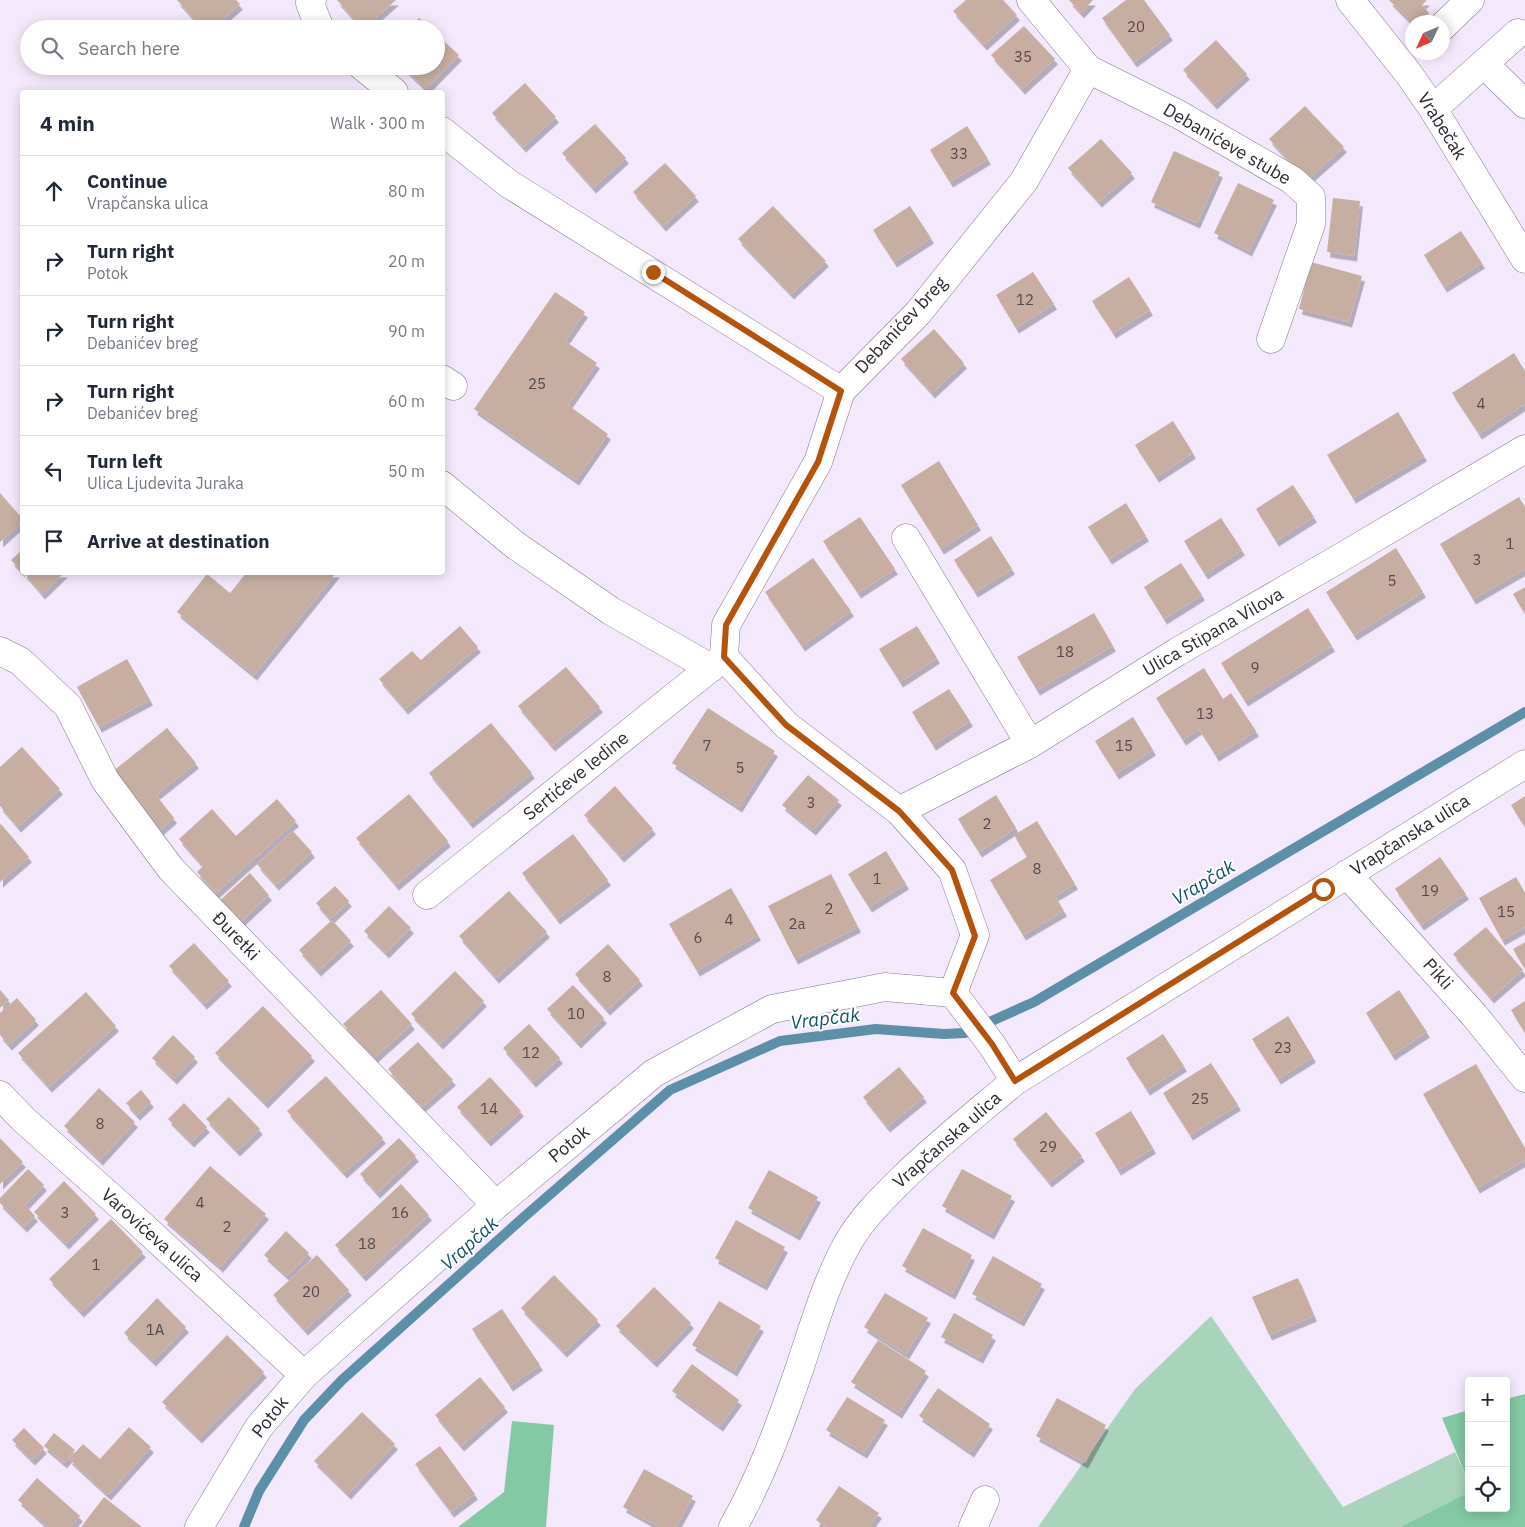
<!DOCTYPE html>
<html lang="en">
<head>
<meta charset="utf-8">
<style>
  body { margin:0; font-family:"IBM Plex Sans",sans-serif; background:#f2f2f3; color:#1f2937 }
  .controls { position:absolute; right:15px; bottom:15px; display:grid; overflow:hidden; border-radius:5px; box-shadow:0 2px 12px #0003 }
  .controls button { width:45px; height:45px; display:grid; place-items:center; padding:0; border:0; border-bottom:1px solid #e0e1e3; background:#fff; color:#1f2937; font:25px sans-serif }
  .compass { position:absolute; left:1405px; top:15px; width:45px; height:45px; border-radius:50%; background:#fff; box-shadow:0 2px 12px #0003; rotate:226deg }
  .stop { position:absolute; width:15px; height:15px; margin:-11px; border:4px solid #b45309; border-radius:50%; background:#fff }
  .stop.end { background:#b45309; border-color:#fff; box-shadow:0 1px 5px #0008 }
  .list { margin:0; padding:0; list-style:none }
  h2 { display:flex; justify-content:space-between; align-items:center; height:65px; margin:0; padding:0 20px; font-size:21px }
  h2 small { font-size:16px; font-weight:400; color:#747a83 }
  .list li { display:grid; grid-template-columns:32px 1fr auto; gap:15px; align-items:center; box-sizing:border-box; height:70px; padding:0 20px; border-top:1px solid #e0e1e3 }
  .list b { display:block; font-size:19px; white-space:nowrap }
  .list p { margin:0; font-size:16px; white-space:nowrap; color:#747a83 }
  .list em { font-size:16px; font-style:normal; color:#747a83 }
  .icon { flex:none; width:28px; height:28px; fill:none; stroke:currentColor; stroke-width:2; stroke-linecap:round; stroke-linejoin:round }
  .map { position:relative; flex:none; width:1525px; height:1527px; overflow:hidden }
  .search { position:absolute; background:#fff; box-shadow:0 2px 12px #0003; left:20px; top:20px; width:425px; height:55px; display:flex; align-items:center; gap:12px; box-sizing:border-box; padding:0 18px; border-radius:28px; color:#747a83; font-size:19px }
  .panel { position:absolute; background:#fff; box-shadow:0 2px 12px #0003; left:20px; top:90px; width:425px; height:485px; border-radius:5px }
  .map>svg:first-child { display:block }
  .green { fill:#a7d4ba }
  .forest { fill:#83c9a3 }
  .lines { fill:none; stroke-linecap:round; stroke-linejoin:round }
  .stream { stroke:#5b90aa; stroke-width:10 }
  .building { fill:#c7aea0; filter:url(#shadow) }
  .minor-casing { stroke:#85788d; stroke-width:29 }
  .major-casing { stroke:#85788d; stroke-width:29 }
  .minor { stroke:#fff; stroke-width:28 }
  .major { stroke:#fff; stroke-width:28 }
  .route { stroke:#b45309; stroke-width:6 }
  .labels { text-anchor:middle; stroke-width:4; stroke-linejoin:round; paint-order:stroke }
  .number-label { font-size:15px; fill:#544a4d }
  .street-label { font-size:18px; fill:#2d2831; stroke:#fff }
  .water-label { font-size:19px; font-style:italic; fill:#115269; stroke:#fff }
</style>
</head>
<body>
<div class="map">
<svg width="1525" height="1527" viewBox="0 0 1525 1527">
  <defs>
    <filter id="shadow"><feDropShadow dx="3" dy="5.5" stdDeviation="0" flood-color="#0004"/></filter>
  </defs>
  <rect width="100%" height="100%" fill="#f4e9fc"/>
  <path class="green" d="M1211,1316l132,191 112,-55 14,31v9l-69,35h-362l97,-138z"/>
  <path class="forest" d="M1525,1394v133h-125l69,-35v16h37v-109z
    M1469,1410v73l-27,-65z
    M512,1421l42,4 -8,102h-88l46,-35z"/>
  <g class="lines">
    <path class="stream" d="M244,1527l15,-36 45,-71 38,-40 182,-163 146,-127 110,-49 96,-12 68,5 21,-1 69,-31 491,-290"/>
  </g>
  <path class="building" d="M177,0h59l4,4 -28,25h-9z
    M337,0h59l-33,29z
    M966,0h37l14,15 -33,30 -31,-34z
    M1069,0h24l-12,13z
    M1126,0h18l26,35 -36,27 -32,-44z
    M1389,0h38l-5,5 7,8 -9,9h-9z
    M419,18l12,11h-22z
    M1024,26l31,33 -33,30 -31,-34z
    M436,34l23,21 -33,34 -24,-23h34z
    M1216,40l31,34 -33,30 -31,-34z
    M525,83l31,34 -33,30 -31,-34z
    M1305,106l39,41 -37,33 -38,-41z
    M595,124l31,34 -33,30 -31,-35z
    M967,126l21,33 -38,23 -20,-32z
    M1101,139l31,34 -33,29 -31,-34z
    M1174,151l46,21 -23,51 -46,-21z
    M665,163l31,33 -33,30 -30,-34z
    M1238,183l36,17 -25,51 -35,-18z
    M1333,198l27,3 -6,55 -27,-4z
    M773,206l53,55 -35,33 -53,-55z
    M910,206l21,32 -37,24 -21,-32z
    M1461,231l21,32 -38,24 -20,-32z
    M1311,262l51,14 -13,46 -50,-13z
    M1033,272l21,32 -38,24 -20,-33z
    M1129,277l21,33 -37,23 -21,-32z
    M555,292l30,20 -20,29 32,22 -29,42 40,29 -32,46 -102,-71z
    M934,329l30,34 -32,30 -31,-34z
    M1514,353l11,18v33l-46,30 -27,-41z
    M1398,412l26,44 -71,42 -26,-43z
    M1173,421l20,32 -37,24 -21,-32z
    M939,461l39,64 -37,24 -40,-64z
    M1293,485l21,32 -38,24 -20,-32z
    M0,493l22,25v4l-22,20z
    M1519,497l6,10v62l-52,30 -33,-55z
    M1126,503l20,33 -37,23 -21,-32z
    M860,517l35,52 -37,24 -35,-52z
    M1221,518l21,32 -37,24 -21,-33z
    M991,536l21,33 -37,23 -21,-32z
    M1396,548l27,44 -69,43 -28,-43z
    M22,550v22l-11,-12z
    M813,558l38,53 -49,35 -37,-54z
    M1181,563l21,32 -38,24 -20,-32z
    M23,572h42l-23,22z
    M247,572h90l-83,103 -77,-63 30,-38 23,19z
    M1525,587v27l-12,-20z
    M1308,608l24,38 -87,55 -24,-38z
    M1094,613l19,33 -76,44 -20,-33z
    M460,626l18,21 -73,62 -26,-30 33,-28 9,9z
    M917,626l20,32 -37,24 -21,-33z
    M127,659l23,41 -51,27 -22,-40z
    M566,667l34,40 -48,39 -34,-40z
    M1204,668l19,31 8,-6 25,38 -40,25 -17,-27 -16,11 -27,-42z
    M949,689l21,32 -37,24 -21,-33z
    M708,708l67,43 -36,56 -67,-44z
    M1133,717l20,33 -37,24 -21,-33z
    M491,723l41,50 -62,50 -41,-50z
    M167,728l29,35 -40,32 18,23 -15,13 -47,-59z
    M22,747l38,42 -42,38 -18,-21v-39z
    M808,775l31,25 -26,30 -31,-25z
    M615,786l38,43 -32,28 -37,-42z
    M409,794l39,47 -52,44 -40,-47z
    M996,795l20,33 -37,24 -21,-33z
    M1525,796v31l-14,-22z
    M277,799l19,22 -80,72 -19,-21 6,-6 -24,-27 33,-30 24,27z
    M1037,821l38,63 -20,12 9,15 -41,24 -33,-55 37,-23 -13,-22z
    M1,824l28,33 -29,25v-57z
    M293,831l19,21 -36,33 -19,-21z
    M573,834l35,46 -51,39 -35,-46z
    M886,851l20,33 -37,23 -21,-33z
    M1440,857l26,37 -45,31 -26,-36z
    M250,873l19,22 -32,30 -20,-22z
    M831,874l27,53 -63,32 -27,-53z
    M1516,877l9,16v34l-23,13 -23,-42z
    M335,886l14,15 -19,18 -14,-16z
    M731,888l27,47 -61,36 -28,-47z
    M509,891l38,41 -51,46 -37,-42z
    M389,906l22,22 -25,25 -22,-22z
    M332,920l19,21 -33,30 -19,-21z
    M1486,927l37,43 -32,28 -38,-44z
    M1525,942v27l-12,-20z
    M194,943l35,38 -25,23 -35,-38z
    M608,944l32,36 -33,30 -32,-36z
    M455,971l29,30 -44,43 -29,-30z
    M573,985l31,33 -26,25 -31,-34z
    M0,990l9,10 -9,8z
    M381,990l31,34 -38,34 -31,-34z
    M1399,990l28,42 -35,23 -26,-42z
    M86,992l30,34 -67,61 -31,-34z
    M17,998l19,22 -27,25 -9,-10v-22z
    M1525,1001v32l-14,-23z
    M263,1006l49,50 -47,47 -50,-50z
    M1288,1016l25,41 -35,22 -26,-40z
    M529,1024l31,34 -27,24 -30,-34z
    M1163,1034l21,32 -37,24 -21,-32z
    M173,1035l22,22 -21,22 -22,-21z
    M418,1042l35,38 -31,27 -34,-38z
    M1211,1063l27,42 -48,30 -27,-42z
    M1476,1064l49,84v12l-48,28 -54,-94z
    M899,1067l25,30 -37,30 -24,-30z
    M326,1076l57,62 -39,35 -57,-62z
    M490,1077l31,34 -33,30 -31,-34z
    M99,1088l36,34 -35,38 -36,-34z
    M141,1090l10,12 -14,13 -11,-12z
    M229,1097l31,32 -23,22 -31,-32z
    M184,1103l23,24 -16,15 -23,-23z
    M1131,1111l22,37 -35,22 -23,-37z
    M1046,1112l36,44 -33,26 -36,-43z
    M0,1138l23,24 -23,22z
    M399,1138l17,18 -39,37 -17,-19z
    M210,1166l56,48 -46,53 -56,-48z
    M28,1169l16,16 -19,20 10,11 -11,11 -24,-24v-5z
    M962,1169l50,27 -21,38 -49,-28z
    M769,1170l49,27 -21,38 -49,-27z
    M64,1181l32,33 -30,30 -32,-32z
    M401,1184l28,31 -66,61 -28,-31z
    M111,1219l32,33 -62,60 -32,-33z
    M736,1220l49,27 -21,38 -49,-27z
    M923,1228l49,27 -20,39 -50,-28z
    M286,1231l23,22 -22,23 -23,-21z
    M317,1255l32,35 -44,40 -32,-35z
    M993,1256l49,28 -21,37 -49,-27z
    M554,1275l44,45 -34,32 -43,-44z
    M1298,1278l16,38 -45,19 -17,-38z
    M654,1287l37,36 -37,39 -38,-36z
    M885,1293l43,25 -22,36 -42,-27z
    M157,1298l29,29 -33,34 -29,-28z
    M719,1301l42,25 -27,45 -42,-26z
    M502,1309l38,56 -30,21 -38,-57z
    M954,1313l39,22 -13,23 -39,-21z
    M227,1335l37,37 -65,66 -37,-36z
    M878,1340l48,31 -27,42 -48,-31z
    M692,1364l47,36 -19,26 -48,-35z
    M480,1377l25,30 -44,39 -26,-31z
    M938,1388l52,36 -19,28 -52,-36z
    M847,1397l38,23 -21,33 -38,-23z
    M1057,1398l49,27 -21,38 -49,-27z
    M362,1412l33,32 -47,50 -34,-33z
    M129,1427l22,20 -43,48 -39,-36 14,-15 17,15z
    M24,1428l20,20 -12,12 -20,-20z
    M54,1433l21,17 -11,13 -20,-17z
    M440,1446l35,48 -24,18 -36,-48z
    M644,1469l49,27 -17,31h-17l-36,-20z
    M37,1478l43,38 -10,11h-22l-30,-27z
    M839,1486l40,27 -10,14h-43l-10,-7z
    M104,1497l38,30h-61z"/>
  <g class="lines">
    <g class="minor-casing">
      <path id="minor" d="M312,0l-2,3 10,26
        M1350,0l58,73 25,36 92,150
        M1442,27l28,-27
        M1484,64l41,40
        M362,66l32,26
        M1088,69l90,45 114,66 19,17v27l-40,115
        M1433,109l85,-76
        M442,131l67,53 332,207
        M442,379l11,7
        M442,485l73,60 96,66 100,57
        M906,538l124,206
        M0,651l20,10 48,45 37,74 66,89 325,336
        M899,811l131,-67 147,-92 158,-91 190,-112
        M1347,874l127,141 51,63
        M427,895l297,-238
        M953,993l22,-58 -23,-65 -53,-59 -113,-86 -62,-68 2,-32 92,-163 23,-71 77,-78 106,-132 64,-112 -57,-69
        M0,1095l23,24 100,89 181,167
        M199,1527l60,-100 45,-52 192,-170 158,-132 118,-64 113,-22 68,6 39,52 23,36
        M973,1527l12,-27"/>
    </g>
    <g class="major-casing">
      <path id="major" d="M733,1527c29,-51 48,-105 67,-160 14,-42 27,-88 49,-126 14,-24 35,-44 54,-63 36,-35 74,-65 112,-97l510,-317"/>
    </g>
    <use href="#minor" class="minor"/>
    <use href="#major" class="major"/>
  </g>
  <g class="lines">
    <path class="route" d="M653,272l188,119 -23,71 -92,163 -2,32 62,68 113,86 53,59 23,66 -22,57 39,51 23,37 308,-192"/>
  </g>
  <g class="labels">
    <g class="number-label">
      <text x="1136" y="32">20</text>
      <text x="1023" y="62">35</text>
      <text x="959" y="159">33</text>
      <text x="1025" y="305">12</text>
      <text x="537" y="389">25</text>
      <text x="1481" y="409">4</text>
      <text x="1510" y="549">1</text>
      <text x="1477" y="565">3</text>
      <text x="1392" y="586">5</text>
      <text x="1065" y="657">18</text>
      <text x="1255" y="673">9</text>
      <text x="1205" y="719">13</text>
      <text x="707" y="751">7</text>
      <text x="1124" y="751">15</text>
      <text x="740" y="773">5</text>
      <text x="811" y="808">3</text>
      <text x="987" y="829">2</text>
      <text x="1037" y="874">8</text>
      <text x="877" y="884">1</text>
      <text x="1430" y="896">19</text>
      <text x="829" y="914">2</text>
      <text x="1506" y="917">15</text>
      <text x="729" y="925">4</text>
      <text x="797" y="929">2a</text>
      <text x="698" y="943">6</text>
      <text x="607" y="982">8</text>
      <text x="576" y="1019">10</text>
      <text x="1283" y="1053">23</text>
      <text x="531" y="1058">12</text>
      <text x="1200" y="1104">25</text>
      <text x="489" y="1114">14</text>
      <text x="100" y="1129">8</text>
      <text x="1048" y="1152">29</text>
      <text x="200" y="1208">4</text>
      <text x="65" y="1218">3</text>
      <text x="400" y="1218">16</text>
      <text x="227" y="1232">2</text>
      <text x="367" y="1249">18</text>
      <text x="96" y="1270">1</text>
      <text x="311" y="1297">20</text>
      <text x="155" y="1335">1A</text>
    </g>
    <g class="street-label">
      <text transform="translate(1442 126) rotate(58)" y="6">Vrabečak</text>
      <text transform="translate(1227 144) rotate(30)" y="6">Debanićeve stube</text>
      <text transform="translate(901 325) rotate(-47)" y="6">Debanićev breg</text>
      <text transform="translate(1213 632) rotate(-30)" y="6">Ulica Stipana Vilova</text>
      <text transform="translate(576 776) rotate(-39)" y="6">Sertićeve ledine</text>
      <text transform="translate(1410 835) rotate(-32)" y="6">Vrapčanska ulica</text>
      <text transform="translate(236 936) rotate(46)" y="6">Đuretki</text>
      <text transform="translate(1438 974) rotate(48)" y="6">Pikli</text>
      <text transform="translate(947 1140) rotate(-41)" y="6">Vrapčanska ulica</text>
      <text transform="translate(569 1144) rotate(-40)" y="6">Potok</text>
      <text transform="translate(152 1235) rotate(42)" y="6">Varovićeva ulica</text>
      <text transform="translate(270 1417) rotate(-52)" y="6">Potok</text>
    </g>
    <g class="water-label">
      <text transform="translate(1203 882) rotate(-31)" y="7">Vrapčak</text>
      <text transform="translate(825 1018) rotate(-7)" y="7">Vrapčak</text>
      <text transform="translate(469 1243) rotate(-42)" y="7">Vrapčak</text>
    </g>
  </g>
</svg>
<div class="controls">
<button>+</button>
<button>−</button>
<button><svg class="icon" aria-label="locate" viewBox="0 0 24 24"><circle cx="12" cy="12" r="6"/><path d="M12 2v4M12 18v4M2 12h4M18 12h4"/></svg></button>
</div>
<svg class="compass" viewBox="-18 -18 36 36"><path d="M0-13l5 13h-10z" fill="#e53935"/><path d="M0 13l5-13h-10z" fill="#747a83"/></svg>
<div class="stop" style="left:1323px;top:889px"></div>
<div class="stop end" style="left:653px;top:272px"></div>
<div class="search"><svg class="icon" aria-label="search" viewBox="0 0 24 24"><circle cx="10" cy="10" r="6"/><path d="M15 15l6 6"/></svg>Search here</div>
<section class="panel">
<h2>4 min<small>Walk · 300 m</small></h2>
<ul class="list">
<li><svg class="icon" aria-label="ahead" viewBox="0 0 24 24"><path d="M12 20V5M6 11l6-6 6 6"/></svg><div><b>Continue</b><p>Vrapčanska ulica</p></div><em>80 m</em></li>
<li><svg class="icon" aria-label="right" viewBox="0 0 24 24"><path d="M7 20v-9h11M14 6l5 5-5 5"/></svg><div><b>Turn right</b><p>Potok</p></div><em>20 m</em></li>
<li><svg class="icon" aria-label="right" viewBox="0 0 24 24"><path d="M7 20v-9h11M14 6l5 5-5 5"/></svg><div><b>Turn right</b><p>Debanićev breg</p></div><em>90 m</em></li>
<li><svg class="icon" aria-label="right" viewBox="0 0 24 24"><path d="M7 20v-9h11M14 6l5 5-5 5"/></svg><div><b>Turn right</b><p>Debanićev breg</p></div><em>60 m</em></li>
<li><svg class="icon" aria-label="left" viewBox="0 0 24 24"><path d="M17 20v-9H6M10 6l-5 5 5 5"/></svg><div><b>Turn left</b><p>Ulica Ljudevita Juraka</p></div><em>50 m</em></li>
<li><svg class="icon" aria-label="arrive" viewBox="0 0 24 24"><path d="M6 21V4h12l-3 4 3 4H6"/></svg><div><b>Arrive at destination</b></div></li>
</ul>
</section>
</div>
</body>
</html>
